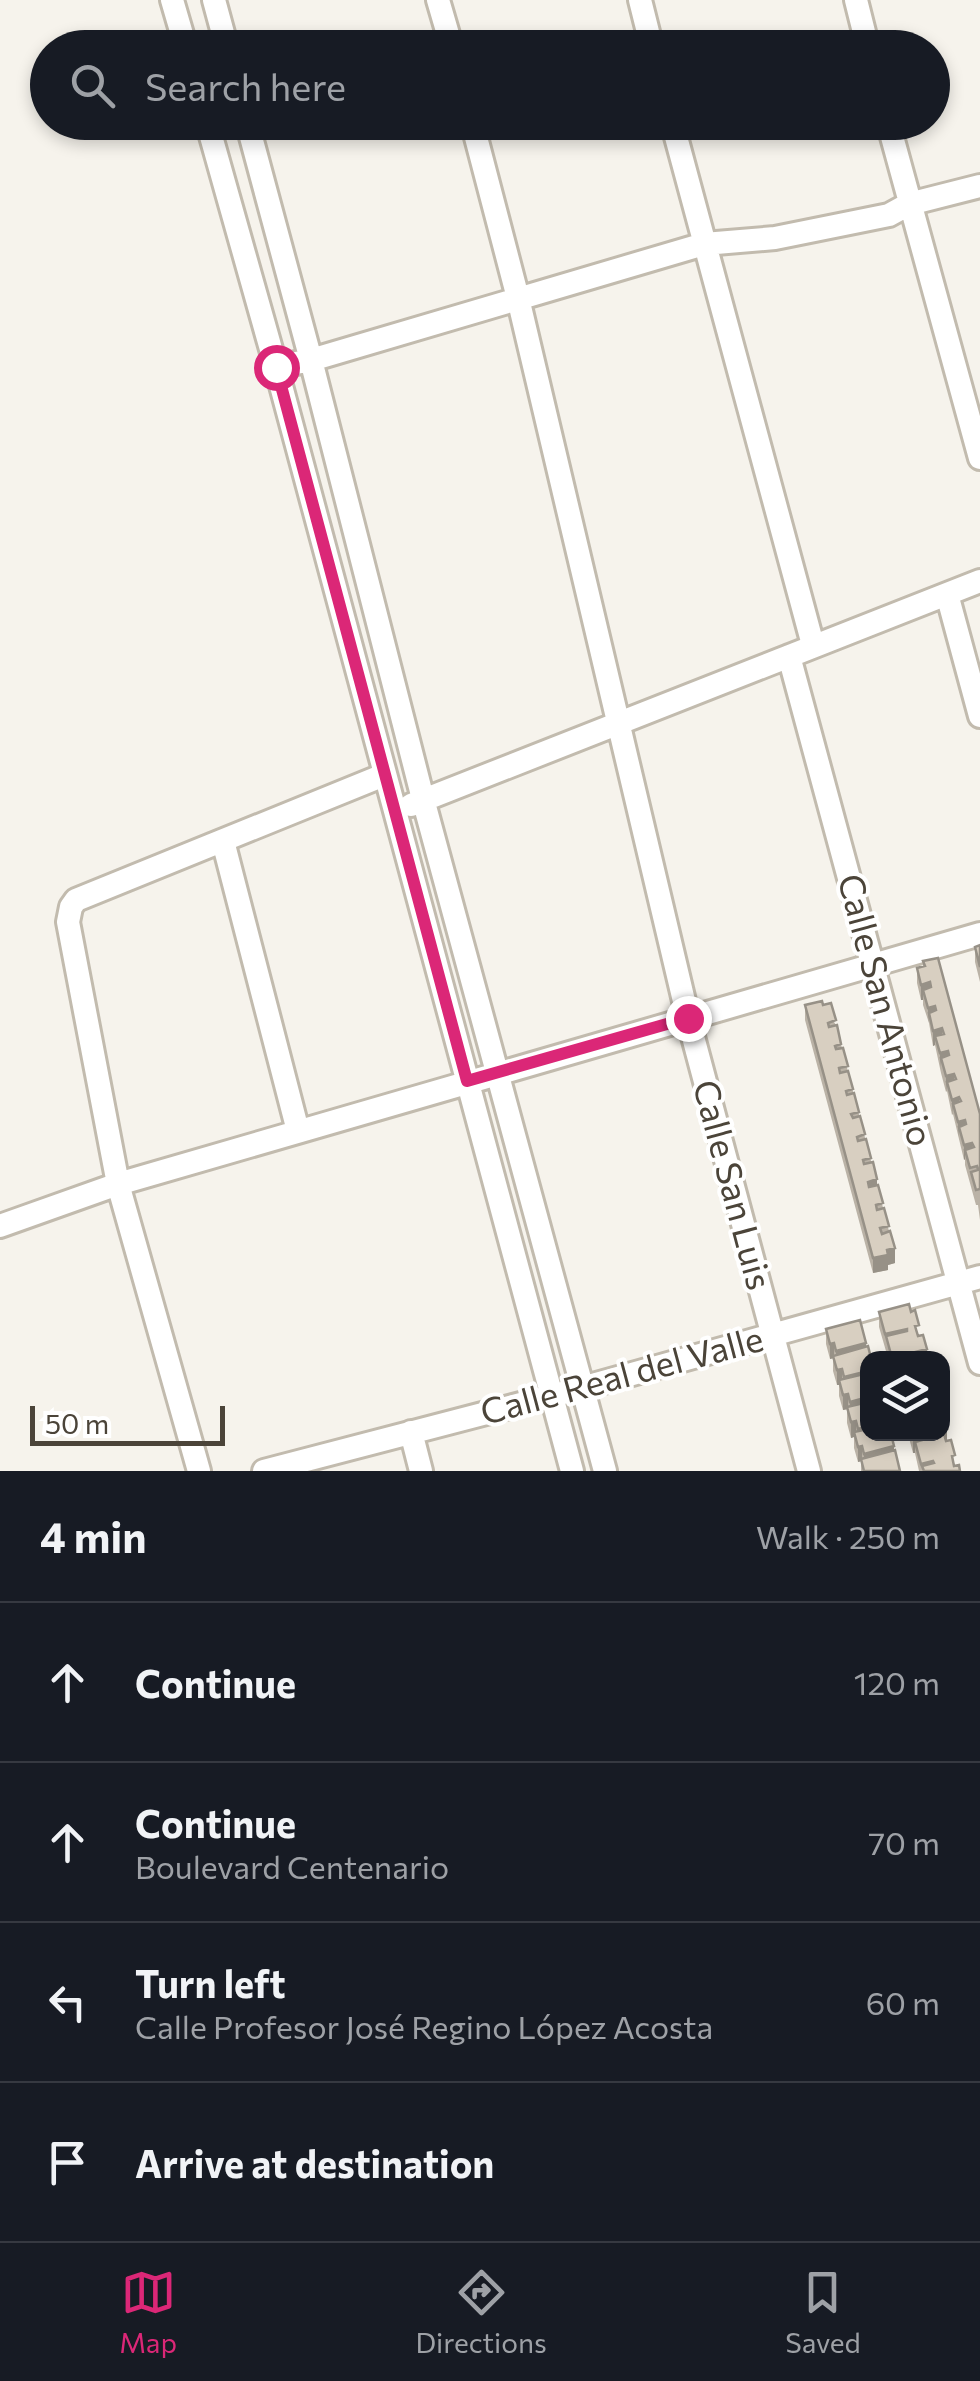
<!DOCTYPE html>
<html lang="en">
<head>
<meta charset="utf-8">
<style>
  body { margin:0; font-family:Commissioner,sans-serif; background:#242831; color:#f1f3f6 }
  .controls { position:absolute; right:30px; bottom:30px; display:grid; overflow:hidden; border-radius:20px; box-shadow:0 5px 15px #0003 }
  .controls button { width:90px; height:90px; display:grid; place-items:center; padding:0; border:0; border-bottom:2px solid #363941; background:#171b24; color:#f1f3f6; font:50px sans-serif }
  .scale { position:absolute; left:30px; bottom:25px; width:195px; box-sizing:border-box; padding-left:10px; border:5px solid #4b4439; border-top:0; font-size:28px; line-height:35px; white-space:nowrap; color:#4b4439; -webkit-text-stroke:8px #fff; paint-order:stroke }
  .stop { position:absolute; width:30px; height:30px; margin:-22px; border:8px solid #db2777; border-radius:50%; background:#fff }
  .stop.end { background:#db2777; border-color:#fff; box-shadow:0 2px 10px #0008 }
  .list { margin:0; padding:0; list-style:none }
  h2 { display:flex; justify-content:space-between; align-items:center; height:130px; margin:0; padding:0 40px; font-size:42px }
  h2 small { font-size:32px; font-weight:400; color:#9ea1a6 }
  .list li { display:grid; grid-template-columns:65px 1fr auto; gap:30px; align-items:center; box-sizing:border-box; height:160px; padding:0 40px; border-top:2px solid #363941 }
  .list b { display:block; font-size:38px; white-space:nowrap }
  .list p { margin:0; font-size:32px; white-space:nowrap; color:#9ea1a6 }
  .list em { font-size:32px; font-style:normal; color:#9ea1a6 }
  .icon { flex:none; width:55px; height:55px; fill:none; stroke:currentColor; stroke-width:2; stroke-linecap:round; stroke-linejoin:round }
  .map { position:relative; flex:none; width:980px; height:1471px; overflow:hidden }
  .search { position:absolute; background:#171b24; box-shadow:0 5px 15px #0003; left:30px; right:30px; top:30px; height:110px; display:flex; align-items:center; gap:25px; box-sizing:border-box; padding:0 35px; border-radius:55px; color:#9ea1a6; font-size:38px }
  .sheet { height:770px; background:#171b24 }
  nav { display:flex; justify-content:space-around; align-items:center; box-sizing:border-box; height:140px; border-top:2px solid #363941; background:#171b24; font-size:28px; color:#9ea1a6 }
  nav a { display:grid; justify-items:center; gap:5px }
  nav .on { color:#db2777 }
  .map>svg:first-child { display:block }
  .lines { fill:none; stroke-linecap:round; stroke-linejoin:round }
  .street-casing { stroke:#c2bbae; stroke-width:28 }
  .street { stroke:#fff; stroke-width:22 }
  .wall { fill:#bab2a6 }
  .shaded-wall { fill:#979187 }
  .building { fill:#d8cfc1; stroke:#979187; stroke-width:2.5 }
  .route { stroke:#db2777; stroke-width:12 }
  .labels { text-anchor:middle; stroke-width:8; stroke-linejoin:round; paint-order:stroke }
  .street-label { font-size:35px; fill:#4b4439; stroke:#fff }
</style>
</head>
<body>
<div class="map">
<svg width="980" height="1471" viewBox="0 0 980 1471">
  <rect width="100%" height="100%" fill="#f6f3ec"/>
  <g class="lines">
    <g class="street-casing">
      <path id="street" d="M172,0l14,48
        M214,0l13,48
        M438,0l14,48
        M640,0l12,48
        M856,0l12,48
        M207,122l69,245 296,1104
        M247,122l64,238 112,439 182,672
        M472,122l46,176 170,720 121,453
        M672,122l141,523
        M888,122l92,336
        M276,367l35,-7 393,-116 71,-6 114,-23 20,-11 71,-18
        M947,594l33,122
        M789,656l191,707
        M411,805l569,-224
        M223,841l75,290
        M0,1226l118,-42 862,-250
        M411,1432l10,39
        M199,1471l-81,-287 -50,-262 3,-15 5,-7 308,-125
        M264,1471l318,-83 398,-111"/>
    </g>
    <use href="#street" class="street"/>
  </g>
  <path class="wall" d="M980,945v37l-5,-20v-15z
    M923,961l57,153v106l-2,-15h-2l-11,-40v-6l-1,1 -11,-46 -1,1 -5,-24 -1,1 -5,-19 -6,-28 -2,1 -4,-23 -6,-18v-5h-2l-4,-17v-15l6,-2z
    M805,1005h18l13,20 53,206 6,32 -7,2v5l-15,3 -68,-253z
    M879,1312l40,24 8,22h-39l-9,-31z
    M826,1329l40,18 2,11 32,113h-39v-10l-3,1 -4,-14v-11l-3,1 -4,-15v-14l-4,1 -4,-14v-11h-2l-4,-14v-13l-3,1 -4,-15z
    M908,1434h34l5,7 8,25 5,5h-41l-4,-18h-2z"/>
  <path class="shaded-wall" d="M930,982v15l-7,-7v10h-2v-15z
    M935,1006v15l-6,-8 -1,10v-15z
    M942,1028v15l-7,-7v9l-2,1v-15z
    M948,1051v15l-7,-8 -1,10v-15z
    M954,1074v16l-7,-8 -1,10v-16z
    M959,1097v16l-6,-9 -1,11v-15z
    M965,1120v15l-6,-8 -1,10v-15z
    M972,1143v15l-7,-8v9l-1,1v-15z
    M877,1179v15l-9,3v-15z
    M895,1248v15l-7,2v5l-15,3v-15l14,-8z
    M834,1343v15l-4,1v-15z
    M866,1343v15l-30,8v-15z
    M927,1349v9h-34z
    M842,1369v15l-3,-4v5h-2v-15z
    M848,1394v15l-5,1v-15z
    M868,1397v15l-18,5v-15z
    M856,1421v15l-2,-4v5l-3,1v-16z
    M947,1429v15l-32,-2v11h-2v-15l16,-4h13v-4z
    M862,1446v15l-4,1v-15z
    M894,1446v15l-30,8v-15z"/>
  <path class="building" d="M980,945v22l-5,-20z
    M938,958l42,156v75l-4,1 -5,-18 7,-2 -1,-4 -7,2 -5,-18 9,-3 -2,-4 -8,2 -5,-18 7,-3 -1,-4 -7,2 -5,-18 8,-3 -2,-4 -7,3 -5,-18 9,-3 -2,-5 -8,2 -5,-18 8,-3 -1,-4 -8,2 -5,-17 9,-2 -2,-6 -9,3 -4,-18 7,-3 -1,-4 -7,2 -5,-18 8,-3 -1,-5 -9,3 -4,-17 8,-2 -2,-5z
    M822,1001l1,4 8,-2 5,17 -8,3 1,4 8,-2 4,19 -6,2 1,3 7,-1 5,18 -9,2 1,5 8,-2 5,18 -7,2 1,4 7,-2 5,19 -8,2 2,4 7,-2 5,18 -8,3 1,4 8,-2 5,19 -8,2 1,4 9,-2 4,17 -9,3 1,5 9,-2 5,18 -7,2 1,5 7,-2 5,18 -9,2 2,6 8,-3 5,17 -8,2 1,5 -15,3 -68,-253z
    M909,1304l2,8 4,-2 4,15 -4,1 3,10 5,-1 4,14 -35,9 -6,-22 21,-5v-2l-22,5 -6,-22z
    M860,1320l6,23 -30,8 -2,-8 -4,1 -4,-15z
    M868,1346l3,12h-3v13l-24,6 -2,-8 -5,1 -4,-14z
    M868,1373v24l-18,5 -2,-8 -5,1 -4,-15z
    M868,1402v24l-10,3 -2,-8 -5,1 -4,-15z
    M942,1414l5,15 -5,1z
    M868,1429v5h23l3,12 -30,8 -2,-8 -4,1 -4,-15z
    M912,1434h17l-16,4z
    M944,1434l2,7 5,-1 4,15 -3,1 2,10 5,-1 1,6h-36l-2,-5 12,-3 -1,-2 -12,3 -6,-22z
    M895,1450l5,21h-36l-3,-12z"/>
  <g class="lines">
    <path class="route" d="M276,367l191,714 221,-63"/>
  </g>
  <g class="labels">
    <g class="street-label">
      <text transform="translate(885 1010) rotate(75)" y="12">Calle San Antonio</text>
      <text transform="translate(732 1185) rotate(75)" y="12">Calle San Luis</text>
      <text transform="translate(622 1376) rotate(-15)" y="12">Calle Real del Valle</text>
    </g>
  </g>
</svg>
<div class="controls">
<button><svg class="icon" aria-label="layers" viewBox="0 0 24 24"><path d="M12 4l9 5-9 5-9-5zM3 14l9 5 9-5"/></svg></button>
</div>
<div class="scale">50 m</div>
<div class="stop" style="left:276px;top:367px"></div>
<div class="stop end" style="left:688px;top:1018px"></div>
<div class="search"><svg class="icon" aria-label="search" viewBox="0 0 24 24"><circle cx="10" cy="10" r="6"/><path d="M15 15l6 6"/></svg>Search here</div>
</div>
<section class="sheet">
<h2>4 min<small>Walk · 250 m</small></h2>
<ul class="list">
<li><svg class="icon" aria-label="ahead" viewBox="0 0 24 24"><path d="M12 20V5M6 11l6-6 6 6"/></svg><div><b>Continue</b></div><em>120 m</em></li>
<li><svg class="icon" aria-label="ahead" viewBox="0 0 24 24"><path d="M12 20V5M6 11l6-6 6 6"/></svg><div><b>Continue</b><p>Boulevard Centenario</p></div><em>70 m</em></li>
<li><svg class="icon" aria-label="left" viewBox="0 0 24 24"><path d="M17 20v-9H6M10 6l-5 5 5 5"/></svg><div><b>Turn left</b><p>Calle Profesor José Regino López Acosta</p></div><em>60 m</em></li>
<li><svg class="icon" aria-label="arrive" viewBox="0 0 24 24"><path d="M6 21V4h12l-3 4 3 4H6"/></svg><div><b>Arrive at destination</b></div></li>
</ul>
</section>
<nav>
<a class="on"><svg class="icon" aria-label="map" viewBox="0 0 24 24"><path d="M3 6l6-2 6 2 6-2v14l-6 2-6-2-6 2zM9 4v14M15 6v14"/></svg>Map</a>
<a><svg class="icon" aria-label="directions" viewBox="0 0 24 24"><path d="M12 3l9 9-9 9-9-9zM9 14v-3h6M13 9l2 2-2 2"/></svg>Directions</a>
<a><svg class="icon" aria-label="saved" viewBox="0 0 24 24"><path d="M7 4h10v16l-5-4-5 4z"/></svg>Saved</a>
</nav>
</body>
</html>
